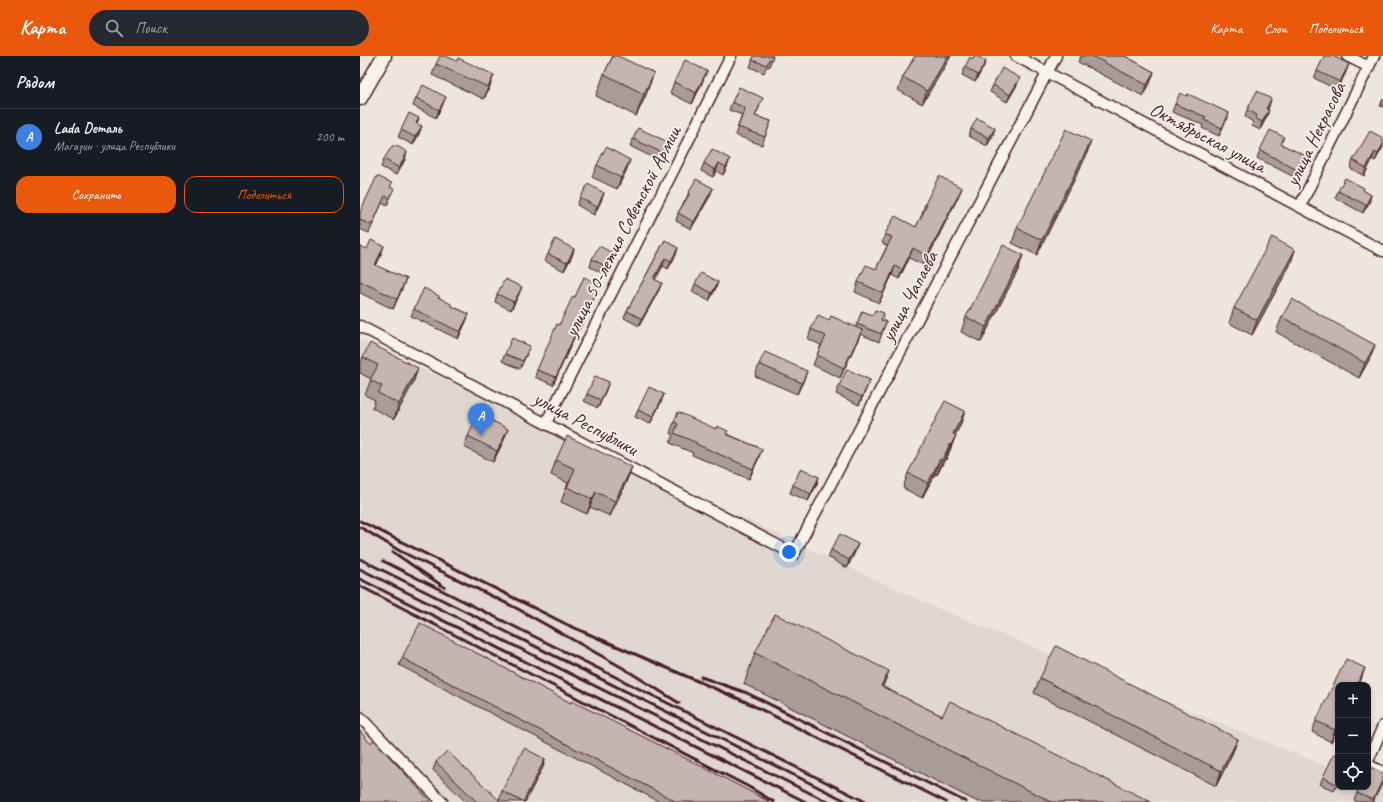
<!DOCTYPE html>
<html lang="ru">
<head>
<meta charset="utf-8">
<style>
  body { margin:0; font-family:Caveat,sans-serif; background:#242831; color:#f1f3f6 }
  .controls { position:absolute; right:12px; bottom:12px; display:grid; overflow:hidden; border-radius:8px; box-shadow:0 2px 6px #0003 }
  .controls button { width:36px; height:36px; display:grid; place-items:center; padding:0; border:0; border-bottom:1px solid #363941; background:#171b24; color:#f1f3f6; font:20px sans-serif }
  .you { position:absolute; left:429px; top:496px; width:14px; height:14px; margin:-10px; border:3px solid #fff; border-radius:50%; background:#1a73e8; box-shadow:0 0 0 6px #1a73e833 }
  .badge { display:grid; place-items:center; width:26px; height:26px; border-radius:50%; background:#ea580c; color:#fff; font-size:13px; font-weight:700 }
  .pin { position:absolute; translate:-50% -33px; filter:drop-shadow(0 1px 2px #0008) }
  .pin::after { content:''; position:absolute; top:21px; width:14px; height:12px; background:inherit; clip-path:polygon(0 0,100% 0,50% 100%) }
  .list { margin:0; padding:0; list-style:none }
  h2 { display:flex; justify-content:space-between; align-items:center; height:52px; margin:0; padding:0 16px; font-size:17px }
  h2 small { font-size:13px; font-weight:400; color:#9ea1a6 }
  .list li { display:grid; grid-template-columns:26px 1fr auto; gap:12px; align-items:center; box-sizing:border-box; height:56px; padding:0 16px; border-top:1px solid #363941 }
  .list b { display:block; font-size:15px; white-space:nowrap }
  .list p { margin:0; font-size:13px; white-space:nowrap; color:#9ea1a6 }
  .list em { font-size:13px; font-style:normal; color:#9ea1a6 }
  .actions { display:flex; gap:8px; padding:12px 16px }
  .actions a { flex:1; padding:9px 0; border:1px solid #ea580c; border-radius:12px; text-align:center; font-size:14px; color:#ea580c }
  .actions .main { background:#ea580c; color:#fff }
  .icon { flex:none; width:22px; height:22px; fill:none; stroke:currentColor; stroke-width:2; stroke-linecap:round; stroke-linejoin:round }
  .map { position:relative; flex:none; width:1023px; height:746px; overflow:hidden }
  header { display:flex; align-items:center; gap:24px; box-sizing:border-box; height:56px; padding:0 20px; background:#ea580c; color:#fff }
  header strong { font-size:19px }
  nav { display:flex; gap:22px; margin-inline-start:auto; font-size:14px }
  .search { width:280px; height:36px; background:#242831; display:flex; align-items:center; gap:10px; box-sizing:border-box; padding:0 14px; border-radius:22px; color:#9ea1a6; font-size:15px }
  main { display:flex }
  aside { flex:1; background:#171b24 }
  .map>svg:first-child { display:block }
  .built { fill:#e0d7d0 }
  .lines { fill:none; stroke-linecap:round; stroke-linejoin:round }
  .street-casing { stroke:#4a1f2b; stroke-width:13 }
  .secondary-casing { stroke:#4a1f2b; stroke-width:17 }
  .street { stroke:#f7f3e8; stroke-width:10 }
  .secondary { stroke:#f7f3e8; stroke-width:14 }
  .rail { stroke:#4a1f2b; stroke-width:3 }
  .wall { fill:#a99c97; stroke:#4a1f2b }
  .shaded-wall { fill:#897f7b; stroke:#4a1f2b }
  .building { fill:#c4b5b0; stroke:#4a1f2b }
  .labels { text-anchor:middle; stroke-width:3.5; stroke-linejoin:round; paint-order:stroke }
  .street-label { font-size:20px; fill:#4a1f2b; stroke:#f7f3e8 }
</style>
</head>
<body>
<header>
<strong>Карта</strong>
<div class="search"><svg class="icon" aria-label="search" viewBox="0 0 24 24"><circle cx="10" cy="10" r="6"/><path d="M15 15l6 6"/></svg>Поиск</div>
<nav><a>Карта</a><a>Слои</a><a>Поделиться</a></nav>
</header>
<main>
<aside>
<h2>Рядом<small></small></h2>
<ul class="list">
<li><span class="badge" style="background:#3f7fe0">A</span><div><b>Lada Dеталь</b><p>Магазин · улица Республики</p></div><em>200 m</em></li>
</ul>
<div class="actions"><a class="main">Сохранить</a><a>Поделиться</a></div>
</aside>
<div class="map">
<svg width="1023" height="746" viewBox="0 0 1023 746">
  <rect width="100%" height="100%" fill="#ece6dd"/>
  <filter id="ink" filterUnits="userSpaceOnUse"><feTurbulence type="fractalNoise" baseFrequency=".025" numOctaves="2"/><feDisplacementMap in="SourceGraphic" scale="8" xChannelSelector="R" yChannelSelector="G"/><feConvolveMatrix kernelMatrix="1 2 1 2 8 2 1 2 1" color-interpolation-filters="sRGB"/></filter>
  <g filter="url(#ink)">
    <path class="built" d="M0,284l577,268 401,163v16h30v-4l15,6v13h-1023z"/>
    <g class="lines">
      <g class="street-casing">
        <path id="street" d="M656,0l367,195
          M987,0l22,11
          M940,150l74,-150
          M0,270l434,228 262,-498
          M186,367l185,-367
          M0,661l82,85
          M1008,705l15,-35
          M1008,709l15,7"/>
      </g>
      <g class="secondary-casing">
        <path id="secondary" d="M0,42l24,-42"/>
      </g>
      <use href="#street" class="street"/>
      <use href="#secondary" class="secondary"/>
      <path class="rail" d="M0,465l210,105 176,76 200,100
        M0,471l40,24 118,58 105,59 56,35
        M33,496l51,35
        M0,503l488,243
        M23,505l483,241
        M0,513l468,233
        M0,523l446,223
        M0,530l389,201 25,15
        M341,621l46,16 219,109"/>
    </g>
    <path class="wall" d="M253,0l33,39 -10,21 -40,-20 8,-22z
      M394,0h19l-4,11h-3l-2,6 -14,-6z
      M555,0h36l-29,48 -24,-14 5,-13z
      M721,0h44l29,16 -4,11 -7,13 -65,-34z
      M613,3l13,2 -3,7 -8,14 -13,-7 3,-8z
      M76,8l54,22 -6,13 -52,-24z
      M957,15l29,1 -9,18 -23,-12z
      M314,26l28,1 -10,21 -22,-11z
      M633,29h24l-10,17 -17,-10z
      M56,42l27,6 -7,14 -23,-12z
      M1023,43v8l-3,-1z
      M372,46l28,4 -5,10 16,5 -9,24 -27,-10 7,-20 -13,-5z
      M815,48l54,9 -10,23 -17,-8 1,-3 -31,-13z
      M909,51l-2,2 2,1 -3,8 -6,12 -8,-4 1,-4 -8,-5 2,-7z
      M59,62l-2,6 2,10 -6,11 -15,-8 3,-7z
      M611,73l22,6 -6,11 -18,-10z
      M273,83l32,11 -5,11 -30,-15z
      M731,85l-5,15 -49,99 -25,-12 5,-15z
      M1023,91l-8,14 -3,-1 -8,16 -14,-8 3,-8z
      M900,94l41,13 -7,14 -37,-19z
      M24,103l21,1 -9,15 -15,-8z
      M370,103l-3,8 -4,8 -7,-4 -3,6 -12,-6 3,-8z
      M270,104l-4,11 -9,18 -25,-12 5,-12z
      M31,131v9l-4,10 -5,-3 -13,30 -9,-4v-17z
      M602,132l-4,9 -34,68 -15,-7 -10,21 -7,-4 -13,28 -24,-11 3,-10 18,-13 11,-23 -5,-3 3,-9 31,-7 7,-14h-1l3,-9z
      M1003,134l8,5 -2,8 -6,10 -28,-15 3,-7z
      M329,136l21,4 -19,33 -15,-8 2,-8 8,-14z
      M244,137l-3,8 -7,14 -17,-10 3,-7z
      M305,184l11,15 -8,14 -5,-3 -8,13 4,11 -20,36 -15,-8 3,-7z
      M0,190l20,11 -4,9 30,13 -4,10 -9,20 -33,-16z
      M214,193l-2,7 -8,15 -19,-10 3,-7z
      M935,194l-5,15 -38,70 -23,-12 5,-15z
      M255,198l-2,8 -7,13 -16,-8 2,-8z
      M663,199l-5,15 -37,72 -20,-10 5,-15z
      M358,226l-3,8 -6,11 -17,-9 3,-8z
      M240,228l-3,8 -19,40 -1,-1 -24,54 -18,-8 2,-7 22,-45 16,-28z
      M137,238h22l-8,16 -16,-8z
      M78,241l13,9 18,8 -11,25 -47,-23 3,-7z
      M502,255l24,11 -7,20 -19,-8 -20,44 -27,-13 8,-20 -13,-6 3,-10 45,-2z
      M922,261l93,28 -6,15 -10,18 -83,-46z
      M145,298h22l-7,15 -18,-8z
      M3,301l55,11 -5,15 -19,36 -22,-11 3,-8 -10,-5 6,-16 -11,-6v-8z
      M399,308l48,7 -10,23 -42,-18z
      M510,324l-3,7 -8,18 -23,-11 3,-8z
      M246,334l-8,18 -14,-7 3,-7z
      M304,338l-3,8 -11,22 -15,-7 3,-7z
      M605,355l-5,15 -5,9h1l-10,25 -1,-1 -8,16 -2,-1 -13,24 -19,-10 5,-15z
      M314,366l53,12 35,15 -13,30 -57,-24 1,-2 -23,-10 3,-8 -3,-2z
      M108,380l36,4 -11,22 -29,-15z
      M196,404l76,7 -6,15 -16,34 -20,-9 -3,7 -26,-12 7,-19 -17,-8z
      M457,428l-9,17 -18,-8 3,-8z
      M471,494l24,2 -8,16 -19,-11z
      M395,597l128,34 59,29 209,86h-173l-234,-118z
      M42,602l169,45 199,99h-110l-261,-137z
      M680,622l198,61 -6,15 -16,32 -182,-93z
      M1001,624l-30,62 -19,-10 4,-11z
      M185,703l-2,8 -18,35h-20l-6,-3 3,-8z
      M76,706l65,40h-35l-33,-32z
      M1010,711l3,35h-15l-4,-2 3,-7z
      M963,721l15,6 -4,8 -14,-7z"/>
    <path class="shaded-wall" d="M588,0h3l-29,48 5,-13z
      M626,5l-3,7 -8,14 3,-7z
      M989,8l-3,8 -9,18 3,-8z
      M347,15l-5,12 -10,21 4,-11z
      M794,16l-4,11 -7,13 4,-11z
      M294,17l-8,22 -10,21 8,-22z
      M134,19l-4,11 -6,13 4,-12z
      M660,22l-3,7 -10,17 3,-7z
      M86,41l-3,7 -7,14 3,-8z
      M911,43l-2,8 -6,9 3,-7z
      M909,54l-3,8 -6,12 2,-8z
      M869,57l-3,7 -7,16 3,-8z
      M62,70l-3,8 -6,11 2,-8z
      M635,72l-2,7 -6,11 2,-8z
      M731,85l-5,15 -49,99 5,-15z
      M308,86l-3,8 -5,11 3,-8z
      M1023,88v3l-8,14 3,-7z
      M47,96l-2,8 -9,15 3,-7z
      M1015,96l-3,8 -8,16 2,-8z
      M944,99l-3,8 -7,14 3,-7z
      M370,103l-3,8 -4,8 3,-8z
      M270,104l-4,11 -9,18 4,-11z
      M359,107l-3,8 -3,6 2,-7z
      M353,132l-3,8 -19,33 3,-7z
      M602,132l-4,9 -34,68 3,-9z
      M244,137l-3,8 -7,14 3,-8z
      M1011,139l-2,8 -6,10 3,-8z
      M24,190l-4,11 -9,19 4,-11z
      M318,192l-2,7 -8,14 3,-8z
      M553,192l-4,10 -10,21 3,-9z
      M214,193l-2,7 -8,15 3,-8z
      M935,194l-5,15 -38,70 5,-15z
      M255,198l-2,8 -7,13z
      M663,199l-5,15 -37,72 5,-15z
      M305,202l-2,8 -11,20 2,-7z
      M535,210l-3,9 -13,28 4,-10z
      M46,223l-4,10 -9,20 4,-10z
      M358,226l-3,8 -6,11 3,-8z
      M302,227l-3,7 -20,36 3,-7z
      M240,228l-3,8 -19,40 3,-8z
      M162,231l-3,7 -8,16 3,-8z
      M109,258l-3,8 -8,17 2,-7z
      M220,267l-3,8 -24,54 3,-8z
      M502,274l-4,10 -18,38 4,-10z
      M1015,289l-6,15 -10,18 6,-15z
      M58,312l-5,15 -19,36 5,-15z
      M447,315l-4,11 -6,12 5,-11z
      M510,324l-3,7 -8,18 3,-8z
      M249,326l-3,8 -8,18 3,-8z
      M304,338l-3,8 -11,22 3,-7z
      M605,355l-5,15 -11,20 -4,13 -8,16 5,-15 11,-26z
      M148,373l-4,11 -11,22 4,-11z
      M596,379l-10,25 5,-15z
      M402,393l-4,11 -9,19 4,-10z
      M580,403l-5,15 -13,24 6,-15z
      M272,411l-6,15 -16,34 5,-15z
      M459,421l-2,7 -9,17 3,-7z
      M236,436l-6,15 -3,7 5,-15z
      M498,488l-3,8 -8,16 2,-8z
      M1005,612l-4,12 -2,5h-2z
      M529,615l-12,31 4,-16z
      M978,668v3l-7,15 4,-12z
      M878,683l-6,15 -16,32 5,-15z
      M185,703l-2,8 -18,35h-2z
      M1023,723v3l-10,20h-1z"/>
    <path class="building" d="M80,0h5l12,5 1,-3 36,17 -6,12 -52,-23z
      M253,0h5l36,17 -10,21 -40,-20z
      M394,0h19l-2,4 -2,-1 -2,6 -15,-5z
      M555,0h33l-21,35 -24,-14z
      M614,0h3l9,5 -8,14 -13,-8 5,-10 3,2z
      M732,0h33l29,16 -7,13z
      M964,0h9l16,8 -9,18 -23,-11z
      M325,4l22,11 -11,22 -22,-11z
      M642,12l18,10 -10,17 -17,-10z
      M63,29l23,12 -7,13 -23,-12z
      M379,31l24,11 -8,18 16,5 -6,16 -27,-10 7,-19 -13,-6z
      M897,35l14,8 -5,10 3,1 -7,12 -7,-4 2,-3 -10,-5z
      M820,37l7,3 1,-2 41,19 -7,15 -18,-8 2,-3 -31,-13z
      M49,57l10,5 -3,5 6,3 -7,11 -14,-7z
      M617,62l18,10 -6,10 -18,-9z
      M278,72l30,14 -5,11 -30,-14z
      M706,73l25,12 -49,99 -25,-12z
      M910,74l14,7 -3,7 23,11 -7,15 -37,-20z
      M1010,75l13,7v6l-5,10 -3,-2 -9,16 -13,-8z
      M32,90h5l10,6 -8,16 -15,-9z
      M246,91l24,13 -9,18 -24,-13z
      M352,93l18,10 -4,8 -7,-4 -4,7 -11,-7z
      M17,120l15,7 -2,4 4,2 -4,9 -5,-2 -13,29 -12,-5v-8z
      M579,120l23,12 -35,68 -14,-8 -11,22 -7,-4 -12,27 -25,-11 8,-17 10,4 16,-32 -7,-3 10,-18 21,11 11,-22 -2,-1z
      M985,122l19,10 -1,2 8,5 -5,10 -28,-14z
      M336,123l17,9 -19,34 -16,-9 12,-20 -1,-1z
      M228,128l16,9 -7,14 -17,-9z
      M912,181l23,13 -38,70 -23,-12z
      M195,183l19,10 -7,14 -19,-9z
      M11,184l13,6 -9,19 31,14 -9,20 -37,-18v-35l7,3z
      M305,184l13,8 -7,13 -6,-3 -11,21 8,4 -20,36 -15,-8z
      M643,189l20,10 -37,72 -20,-10z
      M239,190l16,8 -6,14 -17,-9z
      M341,217l17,9 -6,11 -17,-9z
      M224,221l16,7 -19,40 -1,-1 -24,54 -19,-7 20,-46 2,1 14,-29 2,1z
      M145,223l17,8 -8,15 -17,-8z
      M64,232l15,8 -1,1 13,7v2l18,8 -9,18 -46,-23z
      M932,243l83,46 -10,18 -83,-46z
      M515,254l9,3 -3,7 5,2 -5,12 -24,-10 5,-13 11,4z
      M458,259l11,5 2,-4 31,14 -18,38 -27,-13 9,-19 -15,-7z
      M152,282l18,8 -7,15 -18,-7z
      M10,287l48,25 -19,36 -21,-11 4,-7 -12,-6 8,-15 -15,-8z
      M405,296l42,19 -5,12 -43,-19z
      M487,313l23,11 -8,17 -23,-11z
      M235,320l14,6 -8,18 -14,-6z
      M289,331l15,7 -11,23 -15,-7z
      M585,345l20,10 -12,23 3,1 -5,10 -1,-1 -8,16 -2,-1 -12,24 -20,-10z
      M318,356l38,17 1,-3 11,5 -2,3 36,15 -9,20 -57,-25 1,-1 -23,-10 4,-9 -4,-2z
      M119,358l29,15 -11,22 -29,-15z
      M207,380l65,31 -17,34 -19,-9 -4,7 -25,-12 8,-18 -19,-9z
      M441,412l18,9 -8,17 -18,-9z
      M480,478l18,10 -9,16 -18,-10z
      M415,558l114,57 -8,15 61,30 8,-15 201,101h-99l-297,-149z
      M60,567l151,80 1,-2 135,68 63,33h-93l-275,-144z
      M696,590l182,93 -17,32 -181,-93z
      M986,603l19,9 -8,17h-19v39l-3,6 -19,-9z
      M0,675l10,12 4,-3 57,62h-71z
      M164,692l21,11 -22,43 -21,-11z
      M87,695l54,51h-24l-41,-40z
      M974,698l4,2v25l-2,3 -13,-7z
      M1010,711l13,6v6l-10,21 -16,-7 3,-6h8v-16z"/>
  </g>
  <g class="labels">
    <g class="street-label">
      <text transform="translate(955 78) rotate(-64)" y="7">улица Некрасова</text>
      <text transform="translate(848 81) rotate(28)" y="7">Октябрьская улица</text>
      <text transform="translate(262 175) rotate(-63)" y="7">улица 50-летия Советской Армии</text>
      <text transform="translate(549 240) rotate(-62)" y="7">улица Чапаева</text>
      <text transform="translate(226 367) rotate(28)" y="7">улица Республики</text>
    </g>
  </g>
</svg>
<div class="controls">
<button>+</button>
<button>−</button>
<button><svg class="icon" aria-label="locate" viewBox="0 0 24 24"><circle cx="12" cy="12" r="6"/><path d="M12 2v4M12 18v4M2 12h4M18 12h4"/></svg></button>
</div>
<div class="you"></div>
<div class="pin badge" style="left:121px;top:380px;background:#3f7fe0">A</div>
</div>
</main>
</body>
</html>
